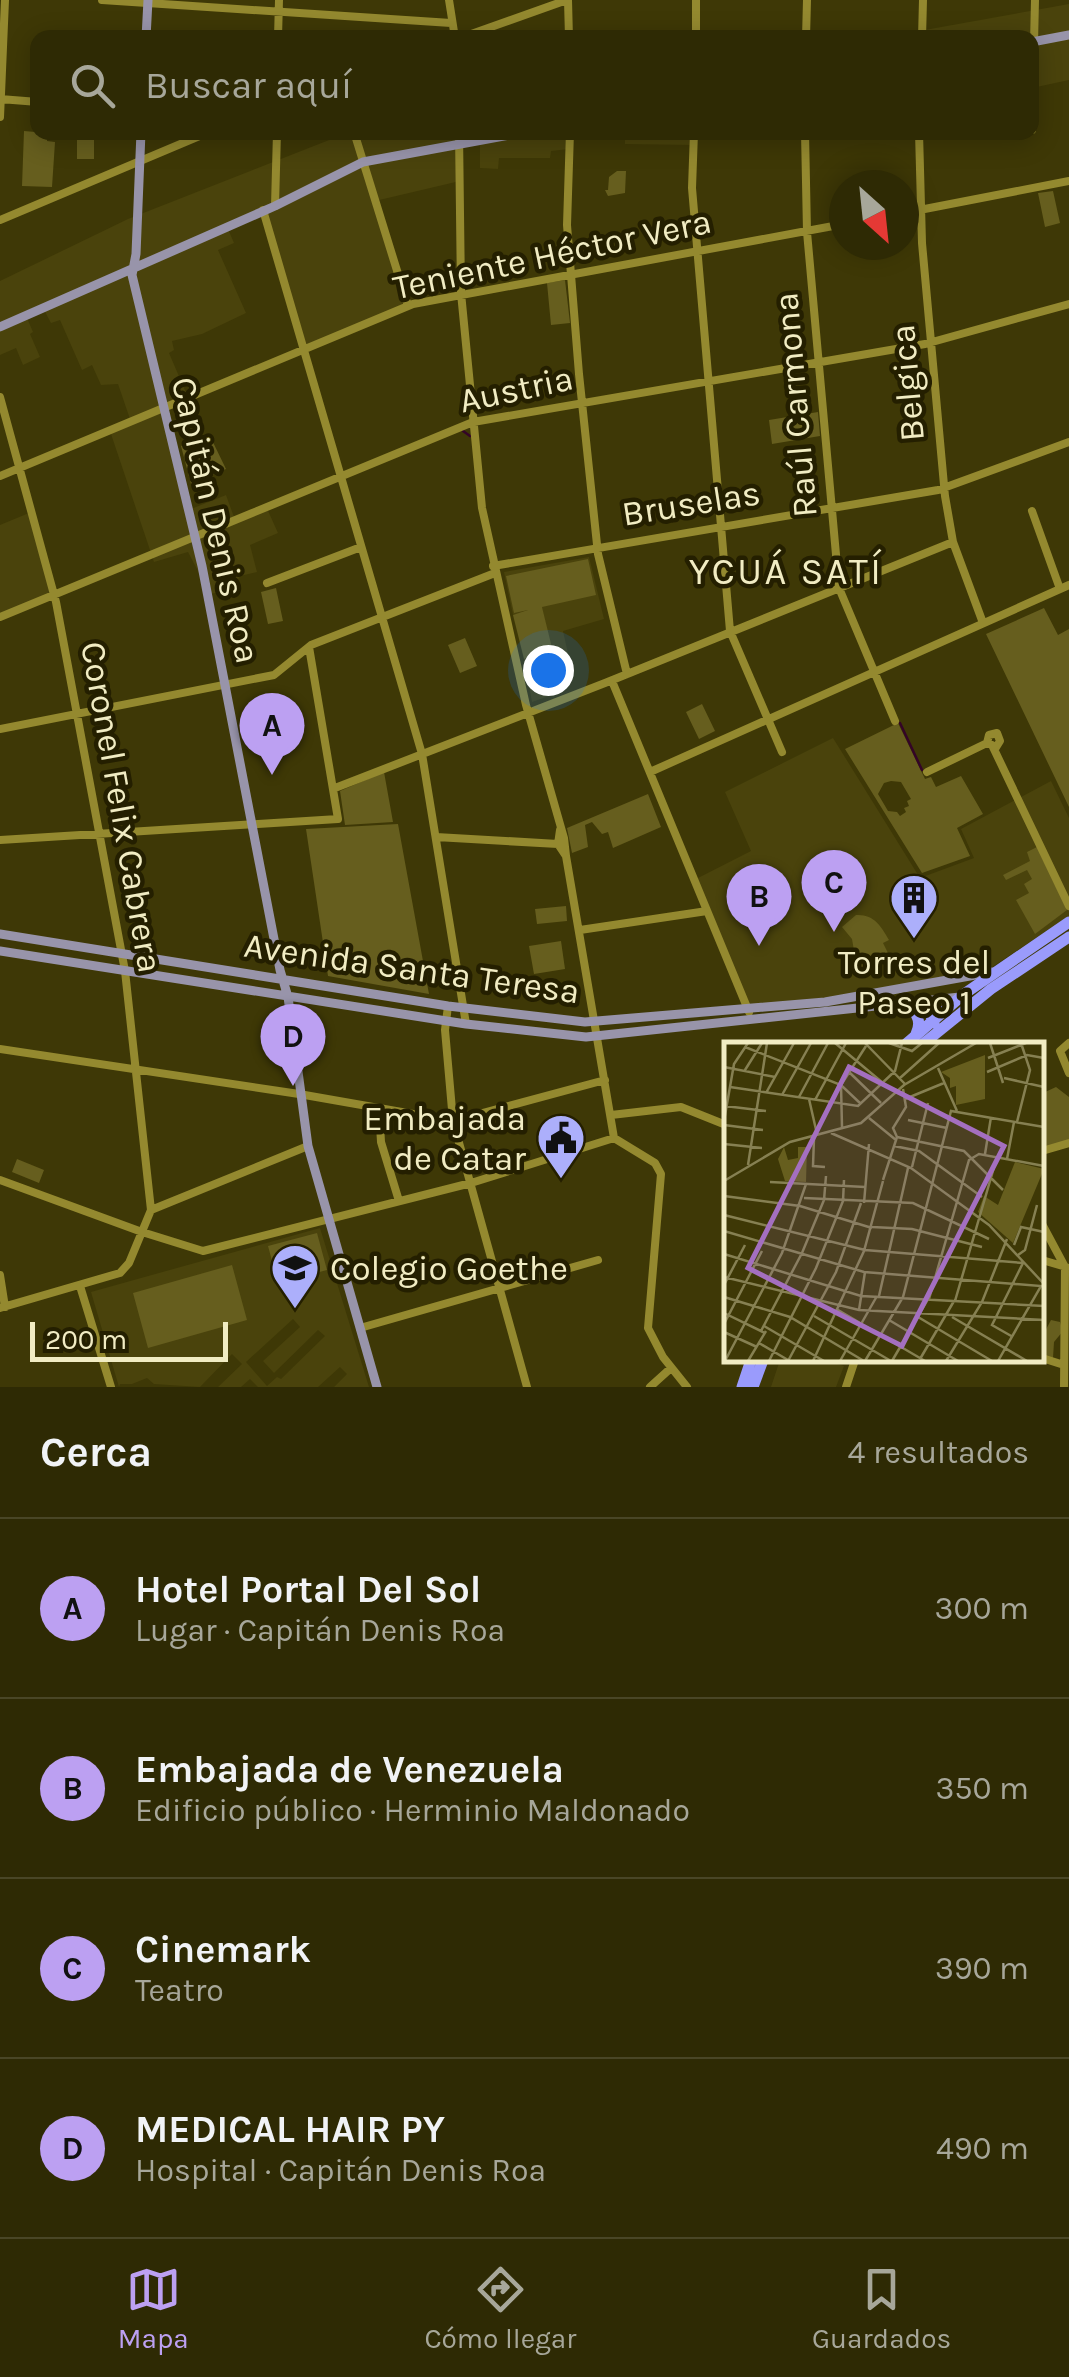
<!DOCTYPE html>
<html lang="es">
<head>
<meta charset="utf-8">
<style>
  body { margin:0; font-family:Karla,sans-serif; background:#3a3613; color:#f1f3f6 }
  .compass { position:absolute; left:829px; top:170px; width:90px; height:90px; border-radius:50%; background:#2e2a04; box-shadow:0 5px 25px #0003; rotate:153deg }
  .scale { position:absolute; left:30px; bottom:25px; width:198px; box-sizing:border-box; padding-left:10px; border:5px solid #f1ecc3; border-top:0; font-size:28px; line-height:35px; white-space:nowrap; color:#f1ecc3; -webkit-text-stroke:8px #241f00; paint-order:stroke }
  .you { position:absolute; left:548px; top:670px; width:35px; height:35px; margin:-25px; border:8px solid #fff; border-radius:50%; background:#1a73e8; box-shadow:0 0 0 15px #1a73e833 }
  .badge { display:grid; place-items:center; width:65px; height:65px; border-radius:50%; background:#bca0f2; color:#111; font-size:32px; font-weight:700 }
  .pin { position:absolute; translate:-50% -82px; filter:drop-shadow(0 2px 5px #0008) }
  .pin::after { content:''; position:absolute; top:52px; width:35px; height:30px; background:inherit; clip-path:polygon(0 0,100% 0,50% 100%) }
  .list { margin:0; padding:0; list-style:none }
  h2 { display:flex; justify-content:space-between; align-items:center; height:130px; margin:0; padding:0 40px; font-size:42px }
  h2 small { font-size:32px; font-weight:400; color:#a7a79a }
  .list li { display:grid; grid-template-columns:65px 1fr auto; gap:30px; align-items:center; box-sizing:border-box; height:180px; padding:0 40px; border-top:2px solid #494626 }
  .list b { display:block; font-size:38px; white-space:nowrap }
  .list p { margin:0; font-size:32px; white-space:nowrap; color:#a7a79a }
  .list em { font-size:32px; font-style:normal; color:#a7a79a }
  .icon { flex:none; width:55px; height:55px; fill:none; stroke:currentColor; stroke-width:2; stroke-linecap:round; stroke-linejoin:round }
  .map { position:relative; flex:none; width:1069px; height:1387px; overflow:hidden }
  .search { position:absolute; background:#2e2a04; box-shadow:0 5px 25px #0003; left:30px; right:30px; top:30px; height:110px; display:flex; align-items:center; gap:25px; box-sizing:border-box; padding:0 35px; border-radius:20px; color:#a7a79a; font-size:38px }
  .sheet { height:850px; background:#2e2a04 }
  nav { display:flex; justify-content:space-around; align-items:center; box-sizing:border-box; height:140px; border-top:2px solid #494626; background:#2e2a04; font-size:28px; color:#a7a79a }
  nav a { display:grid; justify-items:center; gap:5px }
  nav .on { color:#bca0f2 }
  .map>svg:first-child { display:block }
  .built { fill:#4a430c; fill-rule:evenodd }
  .green { fill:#665e1e; fill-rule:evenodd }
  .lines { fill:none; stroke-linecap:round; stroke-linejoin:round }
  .stream { stroke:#340427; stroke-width:2.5 }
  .minor { stroke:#94892f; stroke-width:8 }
  .major { stroke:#9894aa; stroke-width:9 }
  .highway { stroke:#9a9bfc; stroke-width:11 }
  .labels { text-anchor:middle; stroke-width:9; stroke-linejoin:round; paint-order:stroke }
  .street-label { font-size:35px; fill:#f1ecc3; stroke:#241f00 }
  .poi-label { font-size:35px; fill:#f1ecc3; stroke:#241f00 }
  .neighbourhood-label { font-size:38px; letter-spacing:2.5px; fill:#f1ecc3; stroke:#241f00 }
  .inset-road { fill:none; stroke:#868052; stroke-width:2.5 }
  .view { fill:#a46fc0; fill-opacity:0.15; stroke:#a46fc0; stroke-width:5 }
  .inset-edge { fill:none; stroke:#f1ecc3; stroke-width:5 }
</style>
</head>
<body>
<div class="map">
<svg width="1069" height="1387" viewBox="0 0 1069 1387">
  <rect width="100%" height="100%" fill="#3e3806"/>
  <path class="built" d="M1069,4v76l-37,8v-50h-152z
    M347,133h223l-1,16 -18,2 -1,7h-51l-1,11 -18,-1v-28l-20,4v37l-85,20 33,105 -104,43 -38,-137 -38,17 6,14 -16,7 28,63 -44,21 -30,7 2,9 -5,3 18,42 -21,16 25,98 35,-14 8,22 31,-13 13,29 -28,12 7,27 -17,4 -8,14 -22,4 -22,-42 -34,10 -45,-134 21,-9 -12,-35 -17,1 -9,-20 -10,5 -22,-50 -9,3 -7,-13 -17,8 6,14 -3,2 10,23 -17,8 -7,-17 -16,7v-74l128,-62z
    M589,133h105v12l-69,-1v-4h-36z
    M29,513l22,80 -51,21v-89z
    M589,557l15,62 -41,12 8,36 -32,4 -1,-8 -8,1 2,22 23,-6 5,12 -28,10 -8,-43 28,-8 -10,-43 -29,7 -9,-43z
    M833,738l87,140 54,-20 -13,-29 90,-48 18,37v98l-80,53 -162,29 -78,7 -53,-126 55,-28 -26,-59z
    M320,1228l49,159h-35l13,-13 -7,-7 -22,20h-60l-8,-8 -9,8h-23l24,-23 -10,-10 -32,33 -46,-3 -7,-6 -15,6h-12l-1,3 -28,-95zM293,1319l7,8 -37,34 11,12 44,-43 7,6 -44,43 -4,-2 -10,9 -21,-24z
    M780,1360h44l20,6 -8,21h-65z"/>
  <path class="green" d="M24,131l23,2v8l8,1 -3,45 -30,-1z
    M77,133h17v26h-17z
    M617,171h9l-1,22 -17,3 -3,-6h3l1,-13z
    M1053,191l7,32 -15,4 -7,-34z
    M565,280l5,43 -19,2 -4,-42z
    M818,412l2,24 -48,8 -3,-24z
    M209,434l17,35 -35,15 -10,-38z
    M588,559l8,36 -54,12 11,45 -29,7 -11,-44 15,-5 -14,3 -8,-37z
    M276,588l7,33 -15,3 -7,-32z
    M1044,608l14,27 11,-6v178l-83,-173z
    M465,638l12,28 -17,7 -12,-28z
    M702,704l13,27 -16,8 -13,-27z
    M898,723l27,56 6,-2 5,10 25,-11 22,38 -26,14 13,28 -48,17 -77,-124zM891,781l10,1 10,17 -4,2 2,5 -5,2 2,4 -6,4 -3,-4 -9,-1 -10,-17 6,-11z
    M384,772l9,50 -48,3 -5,-34z
    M648,794l13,33 -48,21 -5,-16 -6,2 -10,-12 -7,3 3,22 -16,6 -5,-25z
    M398,824l31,170 -101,-18 -22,-147z
    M1037,847l30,63 -32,24 -19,-34 13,-7 -5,-9 8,-5 -5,-9 -21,10 -3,-5 27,-14 -3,-9z
    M566,906l1,15 -30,3 -2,-15z
    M856,915c18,-1 25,11 33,25l-6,3 9,18 -35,7 -5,-29 -10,-12z
    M561,941l4,28 -31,5 -5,-28z
    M1056,1087l13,10v46l-27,9 1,-59z
    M17,1159l27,11 -5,13 -27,-11z
    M317,1233l10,37 -49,13 -10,-37z
    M232,1265l15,55 -99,28 -15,-55z
    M1051,1320l9,2 3,9 -9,11 -1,16 -11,-2v-19z"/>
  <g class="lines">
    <path class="stream" d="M463,431l7,5
      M900,723l22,47"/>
    <path class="minor" d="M102,0l349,23
      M449,0l6,38
      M568,0l1,38
      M278,38l1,-38
      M460,38l107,-38
      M696,38v-38
      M806,38l1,-38
      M922,38l1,-38
      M0,99l38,3
      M0,117l5,-117
      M1032,130l3,-130
      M354,132l54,174
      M459,132l2,161 21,215 44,197 38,133 2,18
      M570,132l-3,93 12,149 19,180 29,120
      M694,132l-2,56 38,443 52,121
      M805,132l2,100 32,356 56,133
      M919,132l3,111 23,253 8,46 30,81
      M275,206l2,-74
      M263,210l159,544 44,270
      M904,213l165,-32
      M0,220l209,-88
      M0,397l56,205 69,369 26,239 -22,53 -9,10 -120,35
      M0,476l413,-172 431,-80
      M1032,511l28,78
      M493,566l445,-76 131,-48
      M267,583l94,-36
      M0,617l473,-195 452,-78 144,-40
      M612,681l137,331
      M0,729l274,-54 37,-30 184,-72
      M987,743l2,-8 8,-2 3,8 -5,8
      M650,772l419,-187
      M927,772l60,-29 5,2 77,161
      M335,788l270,-105 348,-141
      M560,830l-2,14 8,12 48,282
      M436,837l122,7
      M0,840l338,-21 -29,-172
      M580,930l127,-19
      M448,1006l-3,24 8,91 74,266
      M1069,1043l-9,8 9,22
      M0,1049l299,45 154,27 152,-41
      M379,1108l2,34 18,59
      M611,1115l70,-8 45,18
      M614,1138l41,25 6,11 -13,154 15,29 24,30
      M1042,1151l27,-8
      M0,1180l142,52 61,19 268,-68 143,-45
      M151,1210l157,-64
      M1042,1224l23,43 -1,120
      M1042,1260l24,7
      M0,1275l5,32
      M80,1286l31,101
      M360,1328l238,-68
      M1042,1358l22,7
      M650,1387l21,-19
      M846,1387l9,-27"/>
    <path class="major" d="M146,38l2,-38
      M1032,42l37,-7
      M141,132l-5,122 -4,21 70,291 78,404 8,27 20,149 69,241
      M0,327l275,-121 88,-44 163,-30
      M0,934l448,72 137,16 240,-20 167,-30
      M0,951l466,73 120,13 374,-40"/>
    <path class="highway" d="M919,1001l8,6 7,16
      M901,1003c14,5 22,17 15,31
      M906,1044l58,-50 105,-72
      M923,1044l68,-55 78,-52
      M742,1387l9,-27
      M753,1387l10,-27"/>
  </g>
  <defs>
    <g id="building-pin" transform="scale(2.5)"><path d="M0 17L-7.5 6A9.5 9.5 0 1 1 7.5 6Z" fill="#acaffb" stroke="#241f00"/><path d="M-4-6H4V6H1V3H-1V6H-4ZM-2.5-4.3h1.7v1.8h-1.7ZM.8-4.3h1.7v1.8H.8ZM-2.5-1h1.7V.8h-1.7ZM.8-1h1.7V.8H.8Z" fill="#111"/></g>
    <g id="civic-pin" transform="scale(2.5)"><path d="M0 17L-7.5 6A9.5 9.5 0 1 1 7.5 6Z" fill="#acaffb" stroke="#241f00"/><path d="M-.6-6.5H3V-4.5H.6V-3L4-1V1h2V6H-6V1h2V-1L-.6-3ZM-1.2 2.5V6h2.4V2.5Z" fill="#111"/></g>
    <g id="school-pin" transform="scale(2.5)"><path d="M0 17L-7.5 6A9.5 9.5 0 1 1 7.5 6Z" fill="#acaffb" stroke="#241f00"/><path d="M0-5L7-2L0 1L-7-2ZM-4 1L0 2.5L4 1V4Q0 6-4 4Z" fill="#111"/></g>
  </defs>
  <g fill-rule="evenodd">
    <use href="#building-pin" x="914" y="898"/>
    <use href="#civic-pin" x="561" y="1138"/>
    <use href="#school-pin" x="295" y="1268"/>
  </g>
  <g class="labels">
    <g class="street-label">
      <text transform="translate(552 254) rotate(-12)" y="12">Teniente Héctor Vera</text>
      <text transform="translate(907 383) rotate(-95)" y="12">Belgica</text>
      <text transform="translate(516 389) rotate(-12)" y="12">Austria</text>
      <text transform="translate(795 405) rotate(-95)" y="12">Raúl Carmona</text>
      <text transform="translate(691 503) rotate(-9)" y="12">Bruselas</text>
      <text transform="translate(216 520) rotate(77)" y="12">Capitán Denis Roa</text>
      <text transform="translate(122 807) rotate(80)" y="12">Coronel Felix Cabrera</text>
      <text transform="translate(412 968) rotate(8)" y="12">Avenida Santa Teresa</text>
    </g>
    <g class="poi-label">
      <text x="914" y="974">Torres del<tspan x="914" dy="40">Paseo 1</tspan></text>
      <text x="526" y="1130" text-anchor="end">Embajada<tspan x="526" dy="40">de Catar</tspan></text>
      <text x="330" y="1280" text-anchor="start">Colegio Goethe</text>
    </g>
    <g class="neighbourhood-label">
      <text x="786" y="584">YCUÁ SATÍ</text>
    </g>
  </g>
  <g transform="translate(724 1042)">
    <rect width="320" height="320" fill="#3e3806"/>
    <path d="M261,13v44l-29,6v-19l-6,2v-10l-9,-6zM60,105l4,13 10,-2v-11h9l-1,35 -21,-1 -7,-22zM291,120l29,7 -31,74 -35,-31 6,-16 14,9z" fill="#665e1e"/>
    <path class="inset-road" d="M111,1l48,40M141,1l40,41M165,1l23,8 10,-8M266,1l13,40M21,5l96,38 20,19M264,16l38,-15M0,25l51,10M214,26l19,43M21,28l17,-27M125,30l32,31M263,30l40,-17 17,3M176,36l39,-35M280,36l40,9M6,45l128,19 37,-35 7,-28M42,51l28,-50M58,53l29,-52M75,55l29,-54M85,57l8,35M181,57l39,-16M91,58l31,-57M1,64l41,5M145,76l27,22M184,78l39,8M0,79l10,-57 14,-21M293,80l13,-52 -9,-27M0,83l39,5M118,85l-1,-42 25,-39M107,91l80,35 78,57 55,59M173,95l67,14 39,39M90,96l-1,28 12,1M0,102l38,4M170,104l25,5 63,46M261,112l6,-37M283,117l7,-37M24,123l19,-122M188,125l16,-64M159,138l14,-43 -4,-9 13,-21 -3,-18M0,139l66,-39 71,-19 43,-38 72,-42M46,140l95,5M0,154l76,10 72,22M80,156l109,5 76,36M140,161l5,-59M0,173l141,35 158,13M148,185l40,2 70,18M0,189l140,41 177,14 -43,75M290,203l7,-18 23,5M0,212l137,42 183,10M294,213l7,-5 12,-45M0,235l135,33 185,10M0,243l21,-40M155,254l29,-128M0,255l66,20 74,44M205,257l40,-139 10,-6 65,12M231,259l42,-144M114,268l87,51M135,268l6,-38M0,271l41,20M90,274l77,45M194,275l74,44M228,275l75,44M165,278l69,41M0,282l38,-73M40,284l60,35M37,289l41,-78 22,-53 2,-24M0,290l33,15M289,295l-21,-12 31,-62M35,301l29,17M196,317l34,-58M1,319l57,-108 24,-69M24,319l18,-30M45,319l47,-93 27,-67 1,-21M64,319l48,-89 25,-69M89,319l51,-110 19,-70M116,319l37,-65M141,319l38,-64 48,-186 93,16M168,319l36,-62M222,319l36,-59 25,-63"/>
    <path class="view" d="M125,25l155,79 -102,200 -154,-78z"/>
    <rect width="320" height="320" class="inset-edge"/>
  </g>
</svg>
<svg class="compass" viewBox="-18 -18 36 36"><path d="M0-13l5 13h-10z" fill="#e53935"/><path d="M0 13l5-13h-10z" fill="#a7a79a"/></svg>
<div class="scale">200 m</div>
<div class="you"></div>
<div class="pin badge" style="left:272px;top:775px">A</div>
<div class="pin badge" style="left:759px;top:946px">B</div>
<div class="pin badge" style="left:834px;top:932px">C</div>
<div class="pin badge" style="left:293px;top:1086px">D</div>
<div class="search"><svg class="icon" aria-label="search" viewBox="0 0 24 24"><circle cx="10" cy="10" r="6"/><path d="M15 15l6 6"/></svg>Buscar aquí</div>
</div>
<section class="sheet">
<h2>Cerca<small>4 resultados</small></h2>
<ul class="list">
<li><span class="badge">A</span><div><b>Hotel Portal Del Sol</b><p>Lugar · Capitán Denis Roa</p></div><em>300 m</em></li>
<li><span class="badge">B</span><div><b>Embajada de Venezuela</b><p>Edificio público · Herminio Maldonado</p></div><em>350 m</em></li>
<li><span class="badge">C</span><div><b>Cinemark</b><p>Teatro</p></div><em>390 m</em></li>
<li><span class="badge">D</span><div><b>MEDICAL HAIR PY</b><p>Hospital · Capitán Denis Roa</p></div><em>490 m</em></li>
</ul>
</section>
<nav>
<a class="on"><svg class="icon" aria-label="map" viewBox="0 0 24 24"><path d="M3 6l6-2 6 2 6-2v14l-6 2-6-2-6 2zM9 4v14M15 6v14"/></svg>Mapa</a>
<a><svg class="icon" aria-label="directions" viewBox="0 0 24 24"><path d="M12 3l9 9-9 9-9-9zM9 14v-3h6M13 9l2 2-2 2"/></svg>Cómo llegar</a>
<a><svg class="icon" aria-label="saved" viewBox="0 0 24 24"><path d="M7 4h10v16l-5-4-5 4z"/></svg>Guardados</a>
</nav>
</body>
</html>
